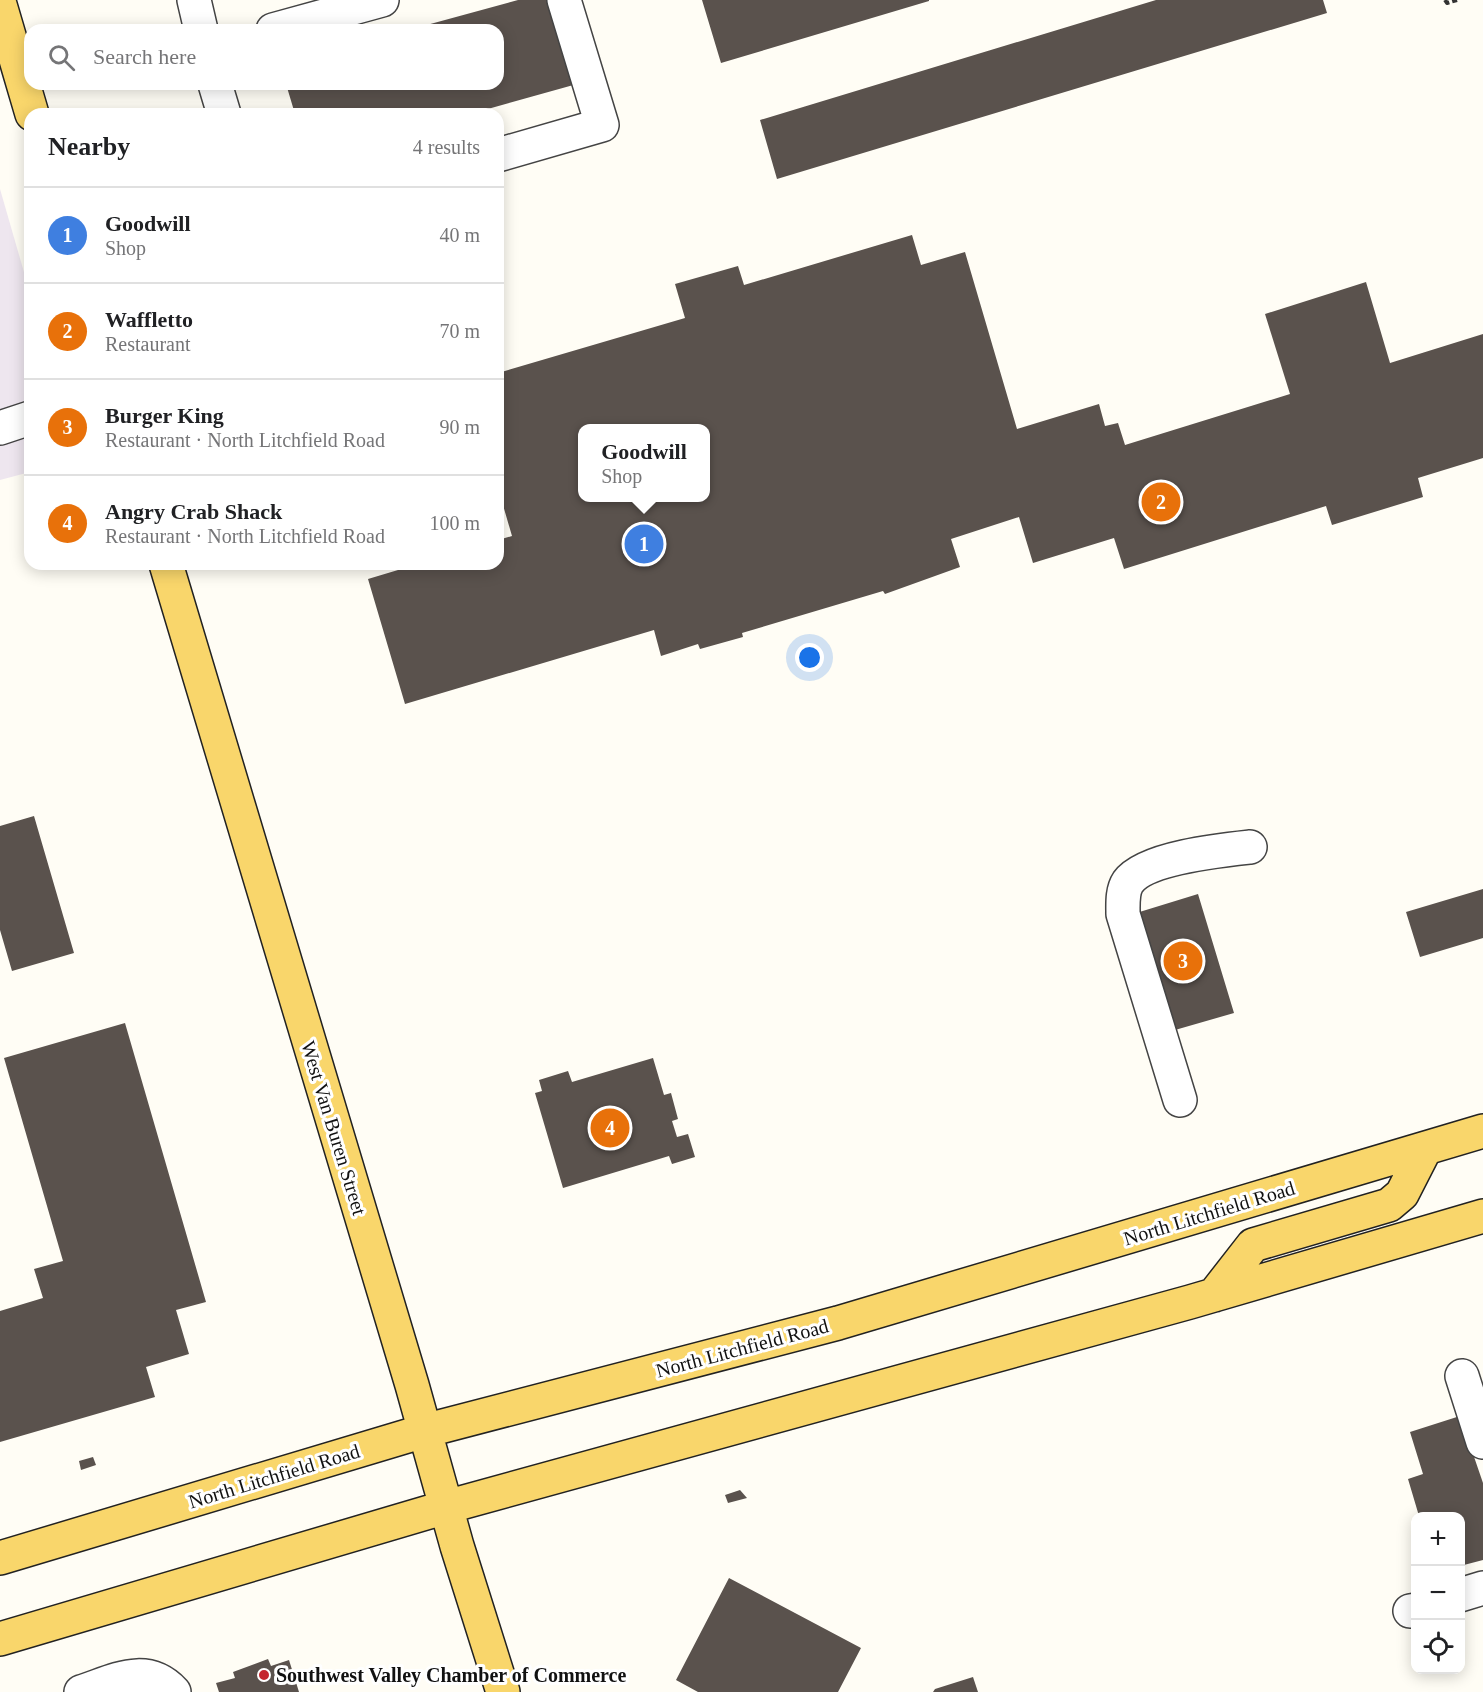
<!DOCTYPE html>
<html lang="en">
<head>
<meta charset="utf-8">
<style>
  body { margin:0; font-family:"Times New Roman",serif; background:#f2f2f2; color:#202124 }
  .controls { position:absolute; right:18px; bottom:18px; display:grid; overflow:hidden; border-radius:12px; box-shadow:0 3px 15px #0003 }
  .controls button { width:54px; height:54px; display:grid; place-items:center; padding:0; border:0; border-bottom:2px solid #e0e0e0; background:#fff; color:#202124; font:30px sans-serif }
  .you { position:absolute; left:810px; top:658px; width:21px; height:21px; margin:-15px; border:4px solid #fff; border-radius:50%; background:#1a73e8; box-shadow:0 0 0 9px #1a73e833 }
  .badge { display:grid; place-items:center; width:39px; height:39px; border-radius:50%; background:#1a73e8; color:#fff; font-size:20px; font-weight:700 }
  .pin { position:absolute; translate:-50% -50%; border:3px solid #fff; box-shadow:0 2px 6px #0006 }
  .popup { position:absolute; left:578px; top:424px; width:132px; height:78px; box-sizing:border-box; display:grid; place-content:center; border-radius:12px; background:#fff; filter:drop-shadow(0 2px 4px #0005); font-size:20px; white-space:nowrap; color:#757577 }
  .popup b { font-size:22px; color:#202124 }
  .popup::after { content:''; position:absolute; left:50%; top:100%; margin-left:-12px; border:12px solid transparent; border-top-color:#fff }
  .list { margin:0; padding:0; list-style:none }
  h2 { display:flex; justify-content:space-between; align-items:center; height:78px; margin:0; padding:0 24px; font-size:26px }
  h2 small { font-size:20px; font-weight:400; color:#757577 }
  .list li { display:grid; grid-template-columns:39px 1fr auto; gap:18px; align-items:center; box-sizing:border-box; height:96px; padding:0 24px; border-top:2px solid #e0e0e0 }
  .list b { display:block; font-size:22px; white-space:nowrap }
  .list p { margin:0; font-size:20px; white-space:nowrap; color:#757577 }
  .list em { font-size:20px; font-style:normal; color:#757577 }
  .icon { flex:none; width:33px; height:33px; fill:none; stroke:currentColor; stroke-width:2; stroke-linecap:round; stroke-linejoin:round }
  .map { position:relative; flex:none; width:1483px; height:1692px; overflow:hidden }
  .search { position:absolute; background:#fff; box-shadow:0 3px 15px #0003; left:24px; top:24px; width:480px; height:66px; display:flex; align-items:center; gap:15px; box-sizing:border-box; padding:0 21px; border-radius:18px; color:#757577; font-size:22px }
  .panel { position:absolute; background:#fff; box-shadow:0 3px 15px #0003; left:24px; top:108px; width:480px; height:462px; border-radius:18px }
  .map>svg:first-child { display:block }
  .industrial { fill:#eee6ef }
  .building { fill:#5a524d; fill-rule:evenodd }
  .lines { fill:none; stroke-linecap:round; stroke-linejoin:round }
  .minor-casing { stroke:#444; stroke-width:36 }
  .major-casing { stroke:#222; stroke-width:36 }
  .path { stroke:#333; stroke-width:4; stroke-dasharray:6 3; stroke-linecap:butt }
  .minor { stroke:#fff; stroke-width:33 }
  .major { stroke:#f9d66b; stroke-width:33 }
  .poi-dot { fill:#c4262e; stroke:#fff; stroke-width:2 }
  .labels { text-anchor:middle; stroke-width:6; stroke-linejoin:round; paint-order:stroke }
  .street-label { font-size:20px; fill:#111; stroke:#fff }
  .poi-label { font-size:20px; font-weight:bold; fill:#111; stroke:#fff; text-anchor:start }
</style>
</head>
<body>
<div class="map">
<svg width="1483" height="1692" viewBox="0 0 1483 1692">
  <rect width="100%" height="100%" fill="#fffdf5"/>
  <path class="industrial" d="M0,189l30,104v179l-30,8z"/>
  <path class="building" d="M518,0h35l24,84 -107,30h-175l-9,-30h212v-54l-86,-1z
    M702,0h227v1l-208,62z
    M1156,0h167l4,13 -550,166 -17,-59z
    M912,235l9,30 44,-13 52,177 82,-25 6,22 13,-3 7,22 165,-51 -25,-80 101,-32 24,81 93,-29v124l-65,20 5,19 -91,28 -6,-19 -202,63 -10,-31 -81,25 -14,-46 -68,22 9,28 -75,27 -2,-3 -141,42 1,4 -43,12 -2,-5 -37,12 -7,-26 -249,74 -37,-125 50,-15h80v-24l14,-4 -14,-48v-115l187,-55 -10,-34 63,-18 6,19zM582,428h124v70h-124z
    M34,816l40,137 -62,18 -12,-41v-104z
    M1483,889v49l-63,19 -14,-45z
    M1198,894l36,119 -59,17 -42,-116z
    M125,1023l81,279 -30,8 13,44 -43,13 9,30 -155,45v-131l43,-13 -9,-29 29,-8 -59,-203z
    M653,1058l11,37 7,-2 7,26 -6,2 5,16 11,-3 7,23 -23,7 -3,-8 -106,32 -28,-95 7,-2 -3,-11 29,-9 4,11z
    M1460,1416l23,67v77l-23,6v-50h-41l-11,-37 15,-5 -13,-42z
    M93,1457l3,8 -15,5 -2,-9z
    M740,1490l7,8 -19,5 -3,-8z
    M729,1578l132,70 -23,44h-140l-22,-12z
    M268,1659l3,7 18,-6 10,32h-80l-3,-9 19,-5 -2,-6z
    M973,1677l5,15h-45l2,-3z"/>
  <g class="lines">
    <g class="minor-casing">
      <path id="minor" d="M194,0l7,30
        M273,30l109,-30
        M215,84l9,30
        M498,155l104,-30 -38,-125
        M0,428l30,-10
        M1180,1100l-57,-186c0,-10 -1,-23 5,-32 17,-24 94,-32 122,-35
        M1462,1376l21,66
        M1460,1595l23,-7
        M1410,1611l6,-1
        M81,1692c34,-11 65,-30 93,0"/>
    </g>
    <g class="major-casing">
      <path id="major" d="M0,5l32,109
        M166,564l246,821 45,161 46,146
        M1214,1295l39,-50 136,-40 13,-11 23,-45
        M0,1558l424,-127 414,-108 645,-192
        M0,1639l446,-132 744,-205 293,-86"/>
    </g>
    <path class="path" d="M1445,0l2,3 10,-3"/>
    <use href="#minor" class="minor"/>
    <use href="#major" class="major"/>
  </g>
  <circle class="poi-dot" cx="264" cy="1675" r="6"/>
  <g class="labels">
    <g class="street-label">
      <text transform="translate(334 1128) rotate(73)" y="7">West Van Buren Street</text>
      <text transform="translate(1209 1213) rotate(-17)" y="7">North Litchfield Road</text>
      <text transform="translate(742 1348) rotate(-15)" y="7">North Litchfield Road</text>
      <text transform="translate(274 1476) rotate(-17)" y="7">North Litchfield Road</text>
    </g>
    <g class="poi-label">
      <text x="276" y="1682">Southwest Valley Chamber of Commerce</text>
    </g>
  </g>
</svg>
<div class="controls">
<button>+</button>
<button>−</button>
<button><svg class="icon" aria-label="locate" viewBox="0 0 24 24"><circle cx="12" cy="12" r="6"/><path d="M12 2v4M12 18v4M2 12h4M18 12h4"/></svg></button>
</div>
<div class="you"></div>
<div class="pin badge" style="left:644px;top:544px;background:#3f7fe0">1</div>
<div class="popup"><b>Goodwill</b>Shop</div>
<div class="pin badge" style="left:1161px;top:502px;background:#e8710a">2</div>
<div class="pin badge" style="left:1183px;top:961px;background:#e8710a">3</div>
<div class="pin badge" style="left:610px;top:1128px;background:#e8710a">4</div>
<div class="search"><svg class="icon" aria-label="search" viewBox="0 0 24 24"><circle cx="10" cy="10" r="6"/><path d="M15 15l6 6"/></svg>Search here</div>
<section class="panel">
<h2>Nearby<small>4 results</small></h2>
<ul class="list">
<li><span class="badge" style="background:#3f7fe0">1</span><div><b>Goodwill</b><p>Shop</p></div><em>40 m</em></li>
<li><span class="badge" style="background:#e8710a">2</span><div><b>Waffletto</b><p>Restaurant</p></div><em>70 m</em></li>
<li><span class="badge" style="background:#e8710a">3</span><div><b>Burger King</b><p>Restaurant · North Litchfield Road</p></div><em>90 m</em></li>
<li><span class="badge" style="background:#e8710a">4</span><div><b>Angry Crab Shack</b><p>Restaurant · North Litchfield Road</p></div><em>100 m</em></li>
</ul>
</section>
</div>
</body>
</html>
